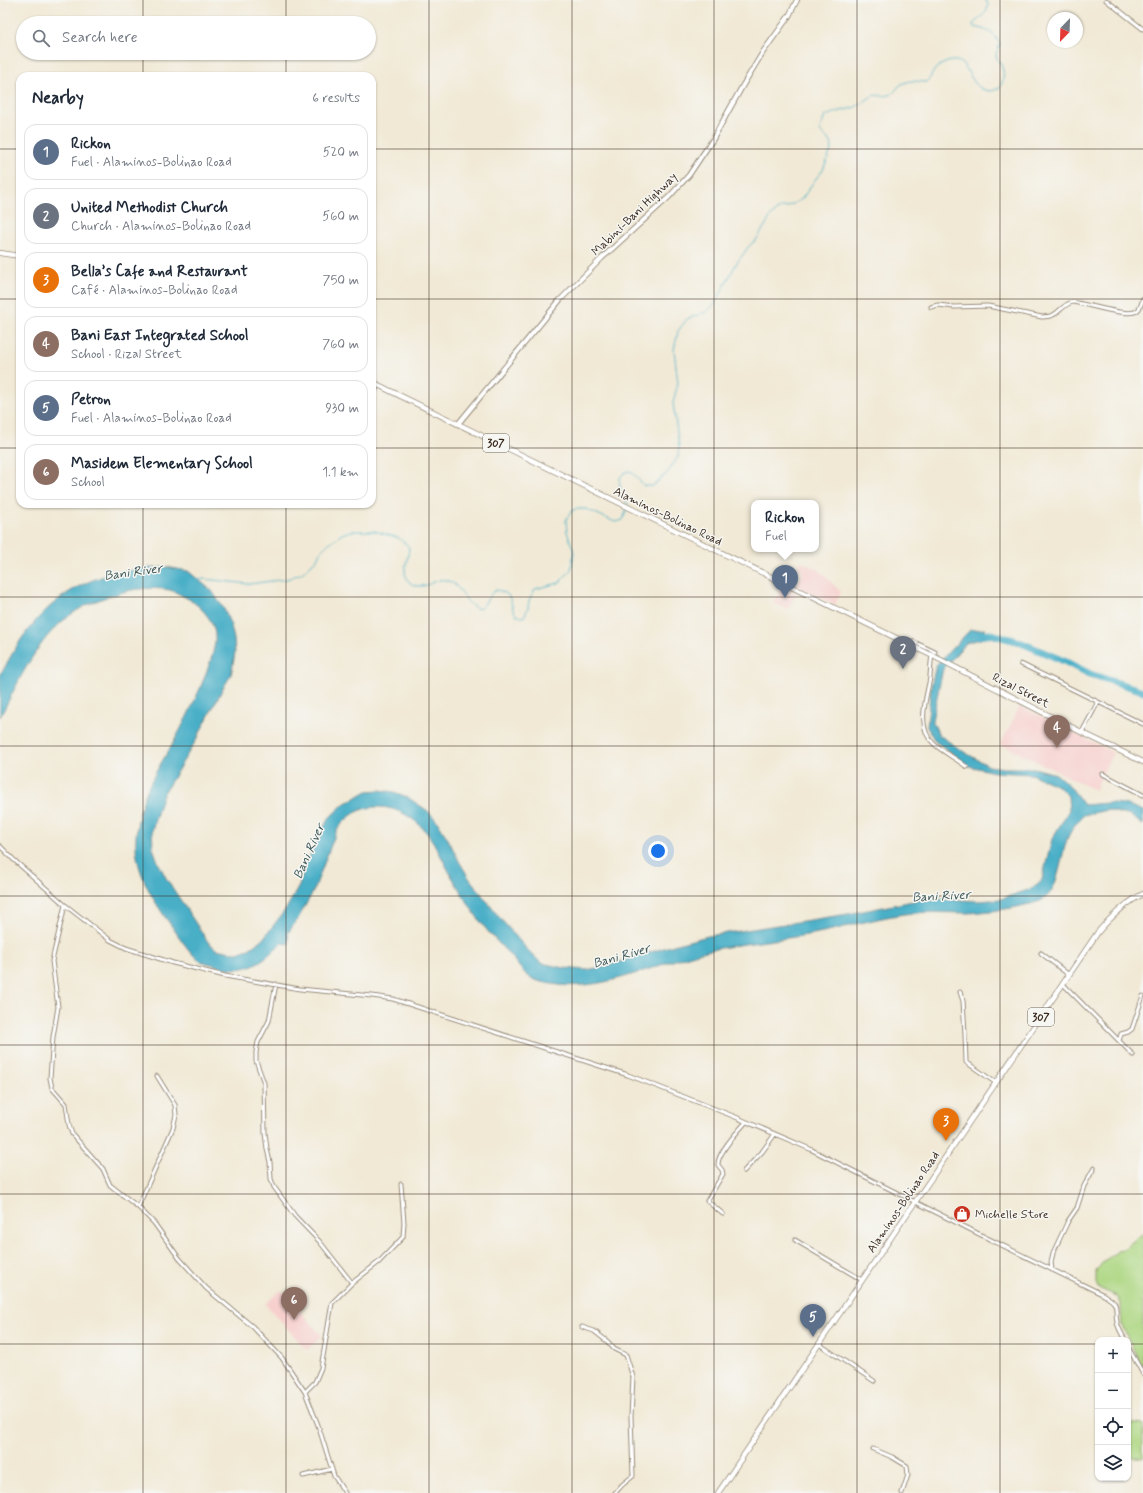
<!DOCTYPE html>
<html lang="en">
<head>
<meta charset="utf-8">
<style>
  body { margin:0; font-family:Mynerve,sans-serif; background:#f2f2f3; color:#1f2937 }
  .controls { position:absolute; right:12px; bottom:12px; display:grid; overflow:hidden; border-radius:8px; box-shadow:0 1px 3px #0004 }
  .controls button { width:36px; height:36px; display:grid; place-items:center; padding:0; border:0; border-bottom:1px solid #e0e1e3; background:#fff; color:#1f2937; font:20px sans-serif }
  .compass { position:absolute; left:1047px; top:12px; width:36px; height:36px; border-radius:50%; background:#fff; box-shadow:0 1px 3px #0004; rotate:203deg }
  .you { position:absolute; left:658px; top:851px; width:14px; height:14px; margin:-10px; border:3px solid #fff; border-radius:50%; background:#1a73e8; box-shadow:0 0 0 6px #1a73e833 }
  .badge { display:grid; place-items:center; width:26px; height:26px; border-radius:50%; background:#c8321e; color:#fff; font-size:13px; font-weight:700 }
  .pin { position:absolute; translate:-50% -33px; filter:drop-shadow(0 1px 2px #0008) }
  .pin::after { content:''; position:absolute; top:21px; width:14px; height:12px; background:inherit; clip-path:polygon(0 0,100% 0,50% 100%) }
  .popup { position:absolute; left:751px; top:500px; width:68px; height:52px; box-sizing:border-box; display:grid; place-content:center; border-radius:8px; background:#fff; filter:drop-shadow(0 1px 3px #0005); font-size:13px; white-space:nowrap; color:#747a83 }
  .popup b { font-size:15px; color:#1f2937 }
  .popup::after { content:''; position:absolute; left:50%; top:100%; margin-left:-8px; border:8px solid transparent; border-top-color:#fff }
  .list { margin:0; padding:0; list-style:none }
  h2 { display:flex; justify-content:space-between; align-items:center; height:52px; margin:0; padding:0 16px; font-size:17px }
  h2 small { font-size:13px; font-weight:400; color:#747a83 }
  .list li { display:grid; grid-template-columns:26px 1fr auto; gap:12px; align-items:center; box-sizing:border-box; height:56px; margin:0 8px 8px; padding:0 8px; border:1px solid #e0e1e3; border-radius:12px }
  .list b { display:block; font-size:15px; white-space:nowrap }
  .list p { margin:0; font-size:13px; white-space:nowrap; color:#747a83 }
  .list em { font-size:13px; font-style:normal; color:#747a83 }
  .icon { flex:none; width:22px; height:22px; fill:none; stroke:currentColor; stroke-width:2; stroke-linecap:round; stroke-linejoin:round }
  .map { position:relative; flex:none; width:1143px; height:1493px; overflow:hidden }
  .search { position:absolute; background:#fff; box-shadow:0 1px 3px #0004; left:16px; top:16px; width:360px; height:44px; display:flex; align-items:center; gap:10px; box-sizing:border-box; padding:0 14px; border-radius:22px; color:#747a83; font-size:15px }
  .panel { position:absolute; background:#fff; box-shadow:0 1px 3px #0004; left:16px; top:72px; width:360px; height:436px; border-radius:12px }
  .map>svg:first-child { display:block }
  .built { fill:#f7d0ce }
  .green { fill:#add782; stroke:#748050 }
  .water { fill:#48afc7; stroke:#426c72 }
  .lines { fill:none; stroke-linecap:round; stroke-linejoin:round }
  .stream { stroke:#48afc7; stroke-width:1 }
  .river { stroke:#48afc7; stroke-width:7 }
  .street-casing { stroke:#968a7a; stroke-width:5 }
  .secondary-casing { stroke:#968a7a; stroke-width:6 }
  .primary-casing { stroke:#968a7a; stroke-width:6 }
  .street { stroke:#fff; stroke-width:3 }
  .secondary { stroke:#fff; stroke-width:4 }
  .primary { stroke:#fff; stroke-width:4.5 }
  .grid { fill:none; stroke:#3b2a1e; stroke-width:1; stroke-opacity:0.55 }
  .labels { text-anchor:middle; stroke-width:3; stroke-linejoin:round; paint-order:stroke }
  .shield { fill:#f6f6f2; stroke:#73675e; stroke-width:1 }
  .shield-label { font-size:11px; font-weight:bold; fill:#3b2a1e }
  .street-label { font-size:12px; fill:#3b2a1e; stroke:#f6f6f2 }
  .poi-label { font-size:12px; fill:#3b2a1e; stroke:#f6f6f2; text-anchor:start }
  .water-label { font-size:13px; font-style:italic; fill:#405959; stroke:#f6f6f2 }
</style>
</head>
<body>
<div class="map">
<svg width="1143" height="1493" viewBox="0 0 1143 1493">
  <rect width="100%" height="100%" fill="#f6f6f2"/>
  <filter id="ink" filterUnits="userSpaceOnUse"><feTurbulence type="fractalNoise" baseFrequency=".025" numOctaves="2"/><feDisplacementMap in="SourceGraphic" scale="8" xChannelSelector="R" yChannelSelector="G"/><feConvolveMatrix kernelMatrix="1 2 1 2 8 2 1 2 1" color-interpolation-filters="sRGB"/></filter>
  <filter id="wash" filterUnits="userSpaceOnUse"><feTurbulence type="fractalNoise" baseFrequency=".012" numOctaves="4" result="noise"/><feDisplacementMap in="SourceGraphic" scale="16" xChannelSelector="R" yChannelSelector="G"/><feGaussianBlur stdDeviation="0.9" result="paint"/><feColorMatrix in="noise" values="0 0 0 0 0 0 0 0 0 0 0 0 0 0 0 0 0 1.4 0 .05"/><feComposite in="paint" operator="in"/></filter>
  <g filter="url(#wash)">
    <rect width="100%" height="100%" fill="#f1e9d5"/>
    <path class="built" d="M801,561l18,9 22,22 -6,13 -38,-19 6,-15 -5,-3z
      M782,586l14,8 -8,15 -15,-6z
      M1020,706l93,46 -18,38 -94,-46z
      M281,1290l41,46 -15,14 -42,-46z"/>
    <path class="green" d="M1143,1233v135l-21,-42 -1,-23 -4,-7 -19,-8 -2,-5v-12l7,-9 16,-12 2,1z
      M1128,1423l15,2v33l-15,-2z"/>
    <path class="water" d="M166,567l22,4 24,20 12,18 7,17 3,13 1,14 -4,22 -8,13 -28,54 -33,54 -10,34 1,18 5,14 8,16 42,64 8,7 15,3h9l9,-3 14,-10 23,-30 13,-23 7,-23 22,-44 17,-16 9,-4 6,-4 7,-4 12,-1 15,2 13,5 21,14 8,9 12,19 11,22 10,17 30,39 26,30 16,16 23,5 21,2 18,-3 74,-23 31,-8 140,-22 70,-14 26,-1 36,2 21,-2 30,-10 11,-9 10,-41 17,-29 -1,-14 -10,-10 -27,-12 -37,-2 -25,-6 -34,-25 -8,-14 4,-41 5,-21 34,-35 15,-1 2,8 -21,6 -23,26 -11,51 7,15 25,17 25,14 15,2h30l22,6 13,11 15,20c26,-2 34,-5 59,6v14l-12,-9 -24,-6 -23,5c-5,5 -11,11 -14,18 -10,17 -9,60 -30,68 -7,3 -16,4 -23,6 -16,3 -32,5 -49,6 -22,0 -42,-2 -64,1 -35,5 -68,17 -103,22 -32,5 -64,8 -95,15 -55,13 -109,47 -168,30 -14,-4 -20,-17 -29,-27 -5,-6 -11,-11 -16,-17 -16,-17 -29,-40 -41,-60 -8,-14 -15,-31 -25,-44 -25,-31 -68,-38 -91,-1l-22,58 -15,27 -11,16 1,11 -8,-1c-22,23 -38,32 -70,21 -4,-1 -8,-2 -11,-3 -10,-6 -27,-34 -35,-44 -16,-24 -31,-50 -29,-80 1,-21 8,-43 18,-61 5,-10 11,-20 17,-29 14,-26 27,-51 37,-79 3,-9 8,-22 7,-33 -1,-16 -17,-32 -32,-39 -4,-2 -9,-5 -13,-6 -17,-3 -37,-2 -53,4 -7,2 -14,4 -21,7 -53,21 -71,69 -96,116 0,-8 0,-38 0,-43 1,-2 4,-5 5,-7 5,-10 11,-20 17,-29 39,-53 79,-68 144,-71z"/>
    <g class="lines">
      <path class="stream" d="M628,505c-4,-11 -17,-27 0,-34l4,1 12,14h9l15,-14 10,-15 1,-11 -6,-43 5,-20 -4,-33 4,-19 9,-12 19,-7 9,-8 21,-40 13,-18 8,-7 14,-23 9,-8 7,-1 15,-8 12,-18 9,-11 9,-22 -1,-6 -11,-10v-3l5,-13 19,-6 10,-2 20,-13c27,4 16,-8 33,-13 6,-2 13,0 19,0 6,-4 6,-12 13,-16 34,-20 25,24 51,25 2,0 6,-2 9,-2 4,-6 6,-15 3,-22 -1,-4 -5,-7 -6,-11 0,-5 3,-8 4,-12 -6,-12 -14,-15 -26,-17l-1,-3c7,-6 14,-10 15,-20l-3,-4
        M199,580l5,-1 45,5 38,-5 15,-6 15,-14 3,-7 9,-9 13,-9 8,-3h24l25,7 10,9c0,9 -4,17 -4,25 1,9 7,15 16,14 11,0 17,-11 30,-4 12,7 14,23 28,27 7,-4 9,-14 17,-19 4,1 9,2 12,5 6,9 2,22 16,22l4,-9 1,-8 6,-11 24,-6 12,-13 3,-18 -7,-20 -1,-12 5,-8 4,-3h11l29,13 8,-2 4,-12"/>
      <path class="river" d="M978,636l12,-2 27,7 47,20 26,13 53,17"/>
    </g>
  </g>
  <g filter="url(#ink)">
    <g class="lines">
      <g class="street-casing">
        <path id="street" d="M1106,0l37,29
          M931,307l7,-2 16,2 34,-1 54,11c18,0 16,-10 30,-15 13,1 58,17 66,8 3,-3 4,-8 5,-12
          M372,398l6,-14
          M906,642l6,-1 23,11
          M932,656c-2,8 -1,19 -3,27 -4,19 -12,46 5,61 10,9 23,15 33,23
          M1021,664l122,60
          M1082,732l16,-30
          M1103,774l40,21
          M0,846l14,14 51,45 45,35 16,8 47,15 52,13 75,13 72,7 21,3 235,76 105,41 77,33 175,88 119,58c17,11 10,10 13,27 1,6 5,12 8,18
          M65,905l-13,56 6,46 -5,30 -3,41 2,10 14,16 3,21 3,9 31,35 7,16 28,22 16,16 25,35 27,30 47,39 29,31 23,34 13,33 16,51 11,17
          M1041,953l28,22
          M276,984l-7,37 -11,21 -2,10v9l8,22 1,50 2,16 3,13 1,17 3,8 21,29 25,26 32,41
          M1063,984l70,71
          M960,992l3,9 2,33 1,28 30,21
          M1119,1041l2,-7 7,-2 4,-3 11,-33
          M744,1171l18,-19 13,-18
          M138,1207l35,-79 3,-13 -1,-10 -18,-29
          M723,1214l-16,-13 16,-27 -1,-4 -4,-5c-1,-12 20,-34 28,-43
          M795,1240l67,40
          M1052,1270l-1,-8 2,-9 15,-32 9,-13 7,-22 10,-18
          M582,1327l12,4 14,11 6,7 12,6 7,22 -2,39 2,60 -11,9 -7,8
          M819,1344l55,37
          M1128,1347l15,27
          M305,1392l10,-10 6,-14 11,-65 20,-20 27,-21 24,-25 1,-14 -3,-39
          M873,1449l19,8 15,9 1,9 -6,18
          M303,1476l29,-7"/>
      </g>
      <g class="secondary-casing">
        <path id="secondary" d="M458,424l102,-124 42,-42 67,-61 20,-22 24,-36 30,-54 20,-33 26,-36 8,-16"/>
      </g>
      <g class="primary-casing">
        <path id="primary" d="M0,253l20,3
          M372,382l563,275 150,77 58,28
          M718,1493l380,-561c13,-15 27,-29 45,-38"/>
      </g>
      <use href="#street" class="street"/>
      <use href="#secondary" class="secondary"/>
      <use href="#primary" class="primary"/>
    </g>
  </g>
  <path class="grid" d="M143,0v23M286,0v23M429,0v1493M572,0v1493M714,0v1493M857,0v1493M1000,0v1493M143,53v23M286,53v23M0,149h20M372,149h771M0,299h20M372,299h771M0,448h20M372,448h771M143,504v989M286,504v989M0,597h1143M0,746h1143M0,896h1143M0,1045h1143M0,1194h1143M0,1344h1098M1128,1344h15"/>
  <defs>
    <g id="shop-disc" transform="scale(0.9)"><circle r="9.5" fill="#c8321e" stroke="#f6f6f2"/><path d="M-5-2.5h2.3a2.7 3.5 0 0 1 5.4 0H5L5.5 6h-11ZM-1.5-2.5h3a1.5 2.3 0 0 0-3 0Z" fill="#fff"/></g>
  </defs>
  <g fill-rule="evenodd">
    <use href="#shop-disc" x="962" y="1214"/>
  </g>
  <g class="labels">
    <g class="shield">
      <rect x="483" y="434" width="26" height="18" rx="3"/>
      <rect x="1028" y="1008" width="26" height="18" rx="3"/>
    </g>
    <g class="shield-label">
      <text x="496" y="447">307</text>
      <text x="1041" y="1021">307</text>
    </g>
    <g class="street-label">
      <text transform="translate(634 214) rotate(-44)" y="4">Mabini-Bani Highway</text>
      <text transform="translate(668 516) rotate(26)" y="4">Alaminos-Bolinao Road</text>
      <text transform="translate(1021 690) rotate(27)" y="4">Rizal Street</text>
      <text transform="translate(903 1202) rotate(-56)" y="4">Alaminos-Bolinao Road</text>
    </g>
    <g class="poi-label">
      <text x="975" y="1218">Michelle Store</text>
    </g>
    <g class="water-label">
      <text transform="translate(133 571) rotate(-8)" y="5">Bani River</text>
      <text transform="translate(308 851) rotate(-66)" y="5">Bani River</text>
      <text transform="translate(941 895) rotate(-3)" y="5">Bani River</text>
      <text transform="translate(621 955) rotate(-16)" y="5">Bani River</text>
    </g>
  </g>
</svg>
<div class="controls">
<button>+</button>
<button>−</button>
<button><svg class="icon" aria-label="locate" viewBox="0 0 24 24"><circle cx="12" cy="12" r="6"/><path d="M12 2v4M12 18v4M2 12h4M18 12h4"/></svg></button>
<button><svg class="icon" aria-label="layers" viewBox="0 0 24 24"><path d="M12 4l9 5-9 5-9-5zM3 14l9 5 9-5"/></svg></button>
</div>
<svg class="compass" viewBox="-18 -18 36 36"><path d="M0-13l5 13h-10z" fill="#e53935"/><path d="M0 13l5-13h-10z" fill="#747a83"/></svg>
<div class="you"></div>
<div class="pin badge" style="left:785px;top:598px;background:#5c6f8a">1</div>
<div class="popup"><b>Rickon</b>Fuel</div>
<div class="pin badge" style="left:903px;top:669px;background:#6b7280">2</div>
<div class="pin badge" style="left:946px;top:1141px;background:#e8710a">3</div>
<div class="pin badge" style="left:1057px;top:748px;background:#8d6e63">4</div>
<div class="pin badge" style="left:813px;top:1337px;background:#5c6f8a">5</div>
<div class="pin badge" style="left:294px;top:1320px;background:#8d6e63">6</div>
<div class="search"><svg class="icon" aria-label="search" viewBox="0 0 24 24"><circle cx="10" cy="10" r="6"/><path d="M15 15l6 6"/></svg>Search here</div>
<section class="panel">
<h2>Nearby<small>6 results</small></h2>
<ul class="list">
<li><span class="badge" style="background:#5c6f8a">1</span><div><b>Rickon</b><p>Fuel · Alaminos-Bolinao Road</p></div><em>520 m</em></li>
<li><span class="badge" style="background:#6b7280">2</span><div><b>United Methodist Church</b><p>Church · Alaminos-Bolinao Road</p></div><em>560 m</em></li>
<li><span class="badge" style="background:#e8710a">3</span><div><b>Bella’s Cafe and Restaurant</b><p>Café · Alaminos-Bolinao Road</p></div><em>750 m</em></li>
<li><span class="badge" style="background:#8d6e63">4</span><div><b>Bani East Integrated School</b><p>School · Rizal Street</p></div><em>760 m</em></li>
<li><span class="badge" style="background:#5c6f8a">5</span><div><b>Petron</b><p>Fuel · Alaminos-Bolinao Road</p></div><em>930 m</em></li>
<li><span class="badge" style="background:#8d6e63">6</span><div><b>Masidem Elementary School</b><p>School</p></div><em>1.1 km</em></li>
</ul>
</section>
</div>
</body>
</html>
